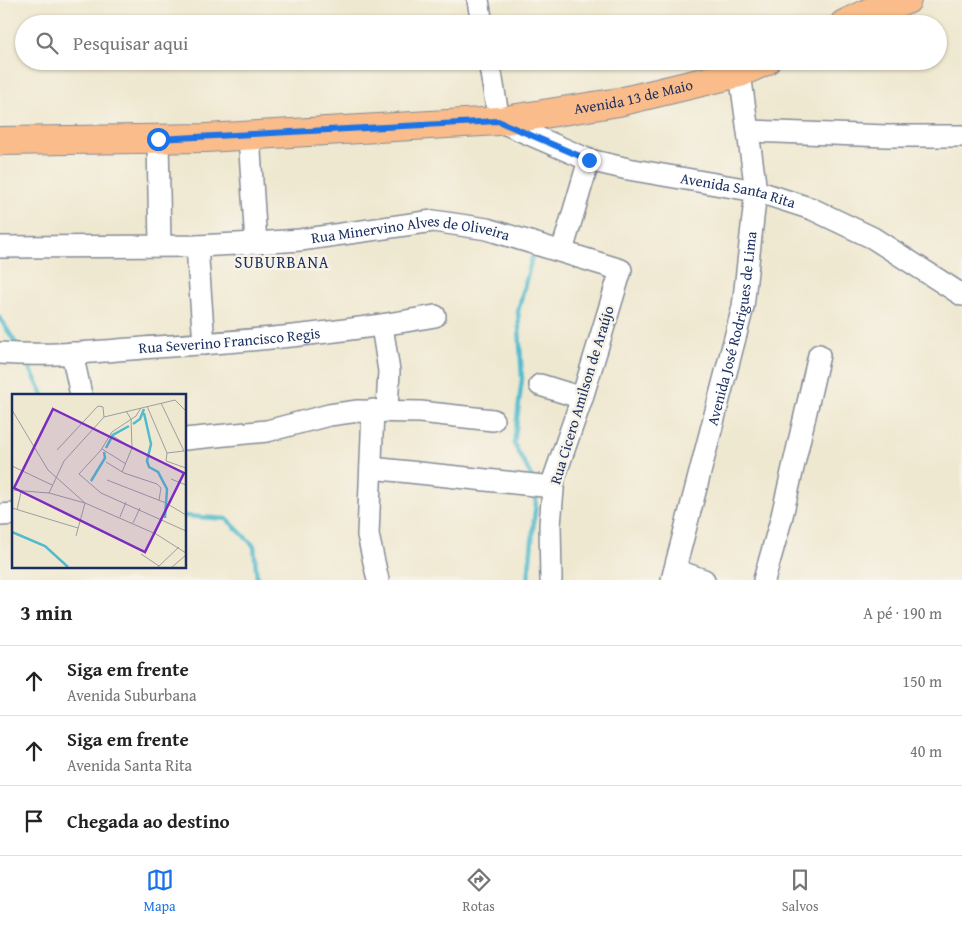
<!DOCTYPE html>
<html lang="pt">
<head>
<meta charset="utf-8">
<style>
  body { margin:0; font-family:"Gentium Book Plus",serif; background:#f6f6f6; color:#222 }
  .stop { position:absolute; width:15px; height:15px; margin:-11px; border:4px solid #1a73e8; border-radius:50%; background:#fff }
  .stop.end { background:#1a73e8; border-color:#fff; box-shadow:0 1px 5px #0008 }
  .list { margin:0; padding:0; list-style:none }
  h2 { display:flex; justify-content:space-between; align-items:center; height:65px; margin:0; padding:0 20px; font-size:21px }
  h2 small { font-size:16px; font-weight:400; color:#767676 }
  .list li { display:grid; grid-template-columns:32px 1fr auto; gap:15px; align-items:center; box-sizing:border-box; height:70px; padding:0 20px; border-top:1px solid #e0e0e0 }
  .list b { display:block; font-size:19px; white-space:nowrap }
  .list p { margin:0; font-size:16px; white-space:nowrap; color:#767676 }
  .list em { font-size:16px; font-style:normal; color:#767676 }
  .icon { flex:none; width:28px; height:28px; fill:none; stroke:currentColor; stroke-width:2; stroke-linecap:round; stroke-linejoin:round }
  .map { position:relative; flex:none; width:962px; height:580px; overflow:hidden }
  .search { position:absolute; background:#fff; box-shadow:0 1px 4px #0004; left:15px; right:15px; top:15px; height:55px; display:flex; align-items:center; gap:12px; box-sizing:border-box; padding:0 18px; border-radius:28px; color:#767676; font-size:19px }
  .sheet { height:275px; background:#fff }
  nav { display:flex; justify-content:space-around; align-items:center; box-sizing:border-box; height:70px; border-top:1px solid #e0e0e0; background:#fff; font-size:14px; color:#767676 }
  nav a { display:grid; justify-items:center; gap:2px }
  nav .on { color:#1a73e8 }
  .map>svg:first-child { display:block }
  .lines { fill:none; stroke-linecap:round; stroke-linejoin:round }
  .stream { stroke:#51bbcd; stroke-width:4.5 }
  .minor-casing { stroke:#858c97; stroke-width:24 }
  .major-casing { stroke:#858c97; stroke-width:30 }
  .minor { stroke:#fff; stroke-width:21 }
  .major { stroke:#f9bc8a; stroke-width:28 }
  .route { stroke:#1a73e8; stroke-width:6 }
  .labels { text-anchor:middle; stroke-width:5; stroke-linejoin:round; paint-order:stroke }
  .street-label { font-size:15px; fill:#1b2f5e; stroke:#f7f3e8 }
  .neighbourhood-label { font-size:16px; letter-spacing:1px; fill:#1b2f5e; stroke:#f7f3e8 }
  .inset-river { fill:none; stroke:#51bbcd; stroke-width:2.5 }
  .inset-road { fill:none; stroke:#9a9ea2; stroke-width:1 }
  .view { fill:#7b2cbf; fill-opacity:0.15; stroke:#7b2cbf; stroke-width:2.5 }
  .inset-edge { fill:none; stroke:#1b2f5e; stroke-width:2.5 }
</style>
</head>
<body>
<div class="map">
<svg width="962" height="580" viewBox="0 0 962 580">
  <rect width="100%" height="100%" fill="#f7f3e8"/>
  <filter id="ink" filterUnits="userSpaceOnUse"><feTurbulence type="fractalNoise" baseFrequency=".02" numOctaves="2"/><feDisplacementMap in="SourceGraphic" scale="10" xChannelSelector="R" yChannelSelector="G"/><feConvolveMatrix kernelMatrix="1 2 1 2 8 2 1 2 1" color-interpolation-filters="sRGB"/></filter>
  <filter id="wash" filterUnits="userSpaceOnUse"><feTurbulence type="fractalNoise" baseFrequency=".0096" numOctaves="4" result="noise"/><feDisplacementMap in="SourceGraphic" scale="20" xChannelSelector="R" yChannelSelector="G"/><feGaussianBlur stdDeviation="1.12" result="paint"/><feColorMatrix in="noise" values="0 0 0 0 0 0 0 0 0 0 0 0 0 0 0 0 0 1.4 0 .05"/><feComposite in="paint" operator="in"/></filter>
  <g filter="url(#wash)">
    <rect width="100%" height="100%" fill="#efe8d0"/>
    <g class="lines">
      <path class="stream" d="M0,318l18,29
        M26,360l17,35
        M533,479l-19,-35 8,-65 -4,-68 16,-61
        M185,516l42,3 27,27 3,34
        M528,580l9,-89"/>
    </g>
  </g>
  <g filter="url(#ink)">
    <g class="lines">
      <g class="minor-casing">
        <g id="minor">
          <path d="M478,0l4,24"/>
          <path id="s1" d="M489,61l10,60 90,39 39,9 128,22 56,18 61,29 89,57"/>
          <path d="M750,131l137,5h75"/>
          <path d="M249,136l7,107"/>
          <path d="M158,139l2,106"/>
          <path d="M197,246l7,98"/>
          <path id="s2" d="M0,247l197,-1 59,-3 44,-3 133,-19 54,8 134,41 -39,128 -28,80 -4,47 1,55"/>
          <path d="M562,251l27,-91"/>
          <path d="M382,326l7,45 -2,38"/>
          <path id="s3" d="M0,353c51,4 104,-2 156,-6 93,-6 187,-14 279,-31"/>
          <path d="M72,353l9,42"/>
          <path d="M540,385l42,13"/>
          <path d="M373,410l-5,125 10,45"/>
          <path d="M185,439l82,-8 62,-16 29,-4 62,1 73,8"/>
          <path d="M371,468l182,19"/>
          <path d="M0,515l14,-1"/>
          <path d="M675,570l29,10"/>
          <path id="s4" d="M672,580l71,-273 13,-116 -16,-118"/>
          <path d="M764,580l17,-60 38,-165"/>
        </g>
      </g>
      <g class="major-casing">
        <g id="major">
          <path d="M844,24l25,-12 38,-12"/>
          <path id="s5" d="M0,141l206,-3 293,-17 120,-19 121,-29 26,-12"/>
        </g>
      </g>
      <use href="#minor" class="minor"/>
      <use href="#major" class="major"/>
    </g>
  </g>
  <g class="lines" filter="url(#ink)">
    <path class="route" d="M158,139l340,-18 91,39"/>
  </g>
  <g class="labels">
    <g class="street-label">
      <text dy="5" stroke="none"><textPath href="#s5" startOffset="636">Avenida 13 de Maio</textPath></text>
      <text dy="5" stroke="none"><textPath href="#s1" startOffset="311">Avenida Santa Rita</textPath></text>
      <text dy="5" stroke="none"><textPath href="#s2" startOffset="412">Rua Minervino Alves de Oliveira</textPath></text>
      <text dy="5" stroke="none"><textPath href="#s4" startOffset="259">Avenida José Rodrigues de Lima</textPath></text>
      <text dy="5" stroke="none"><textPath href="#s3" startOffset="230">Rua Severino Francisco Regis</textPath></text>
      <text transform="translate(582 395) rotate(-73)" y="5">Rua Cicero Amilson de Araújo</text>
    </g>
    <g class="neighbourhood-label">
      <text x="282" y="268">SUBURBANA</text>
    </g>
  </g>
  <g transform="translate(12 394)">
    <rect width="174" height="174" fill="#efe8d0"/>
    <path class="inset-river" d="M132,19l7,31 -4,17 2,6 9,5 9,17 -2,29M121,30l7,-5 4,-10M94,54l7,-13 16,-9M79,87l14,-23 -1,-6M0,138l33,14 23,21"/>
    <path class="inset-road" d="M149,9l23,48M135,12l20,47M129,14l-5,8 -24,16 -11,18 -22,24 22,19 85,38M0,16l36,60 37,33 -9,33M98,40l22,14M90,55l24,15M45,56l41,-44 5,1 1,10M155,59l-1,8 20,7M155,59l17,-2M94,68l18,11 33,11 4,4 -2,12M0,72l40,19M110,78l10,-24 -1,-29 -5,-8M159,85l15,6M95,86l59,23 20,12M0,96l37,3 36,10 71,31 30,19M37,99l15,-32 40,-44 71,-17 11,11M0,114l66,20M5,116l4,-18M108,123l6,-15M121,129l7,-15M129,160l18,12M146,173l21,-20M160,173l14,-12"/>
    <path class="view" d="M41,15l131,64 -39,79 -131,-64z"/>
    <rect width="174" height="174" class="inset-edge"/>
  </g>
</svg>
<div class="stop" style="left:158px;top:139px"></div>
<div class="stop end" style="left:589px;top:160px"></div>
<div class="search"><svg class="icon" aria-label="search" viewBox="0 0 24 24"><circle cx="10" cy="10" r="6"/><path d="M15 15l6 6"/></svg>Pesquisar aqui</div>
</div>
<section class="sheet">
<h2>3 min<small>A pé · 190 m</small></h2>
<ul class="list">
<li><svg class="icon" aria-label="ahead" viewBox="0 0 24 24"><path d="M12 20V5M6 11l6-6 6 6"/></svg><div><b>Siga em frente</b><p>Avenida Suburbana</p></div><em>150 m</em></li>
<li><svg class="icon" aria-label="ahead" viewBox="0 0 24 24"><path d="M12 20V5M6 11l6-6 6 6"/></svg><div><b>Siga em frente</b><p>Avenida Santa Rita</p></div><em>40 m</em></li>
<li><svg class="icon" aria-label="arrive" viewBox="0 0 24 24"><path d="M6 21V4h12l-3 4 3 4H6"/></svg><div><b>Chegada ao destino</b></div></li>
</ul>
</section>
<nav>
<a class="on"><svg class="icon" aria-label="map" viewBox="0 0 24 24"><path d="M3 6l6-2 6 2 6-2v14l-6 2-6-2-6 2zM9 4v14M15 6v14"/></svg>Mapa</a>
<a><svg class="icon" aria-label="directions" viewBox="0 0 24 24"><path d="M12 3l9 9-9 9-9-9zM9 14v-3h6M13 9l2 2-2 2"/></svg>Rotas</a>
<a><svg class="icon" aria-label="saved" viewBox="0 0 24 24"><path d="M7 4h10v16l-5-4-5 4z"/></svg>Salvos</a>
</nav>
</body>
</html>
